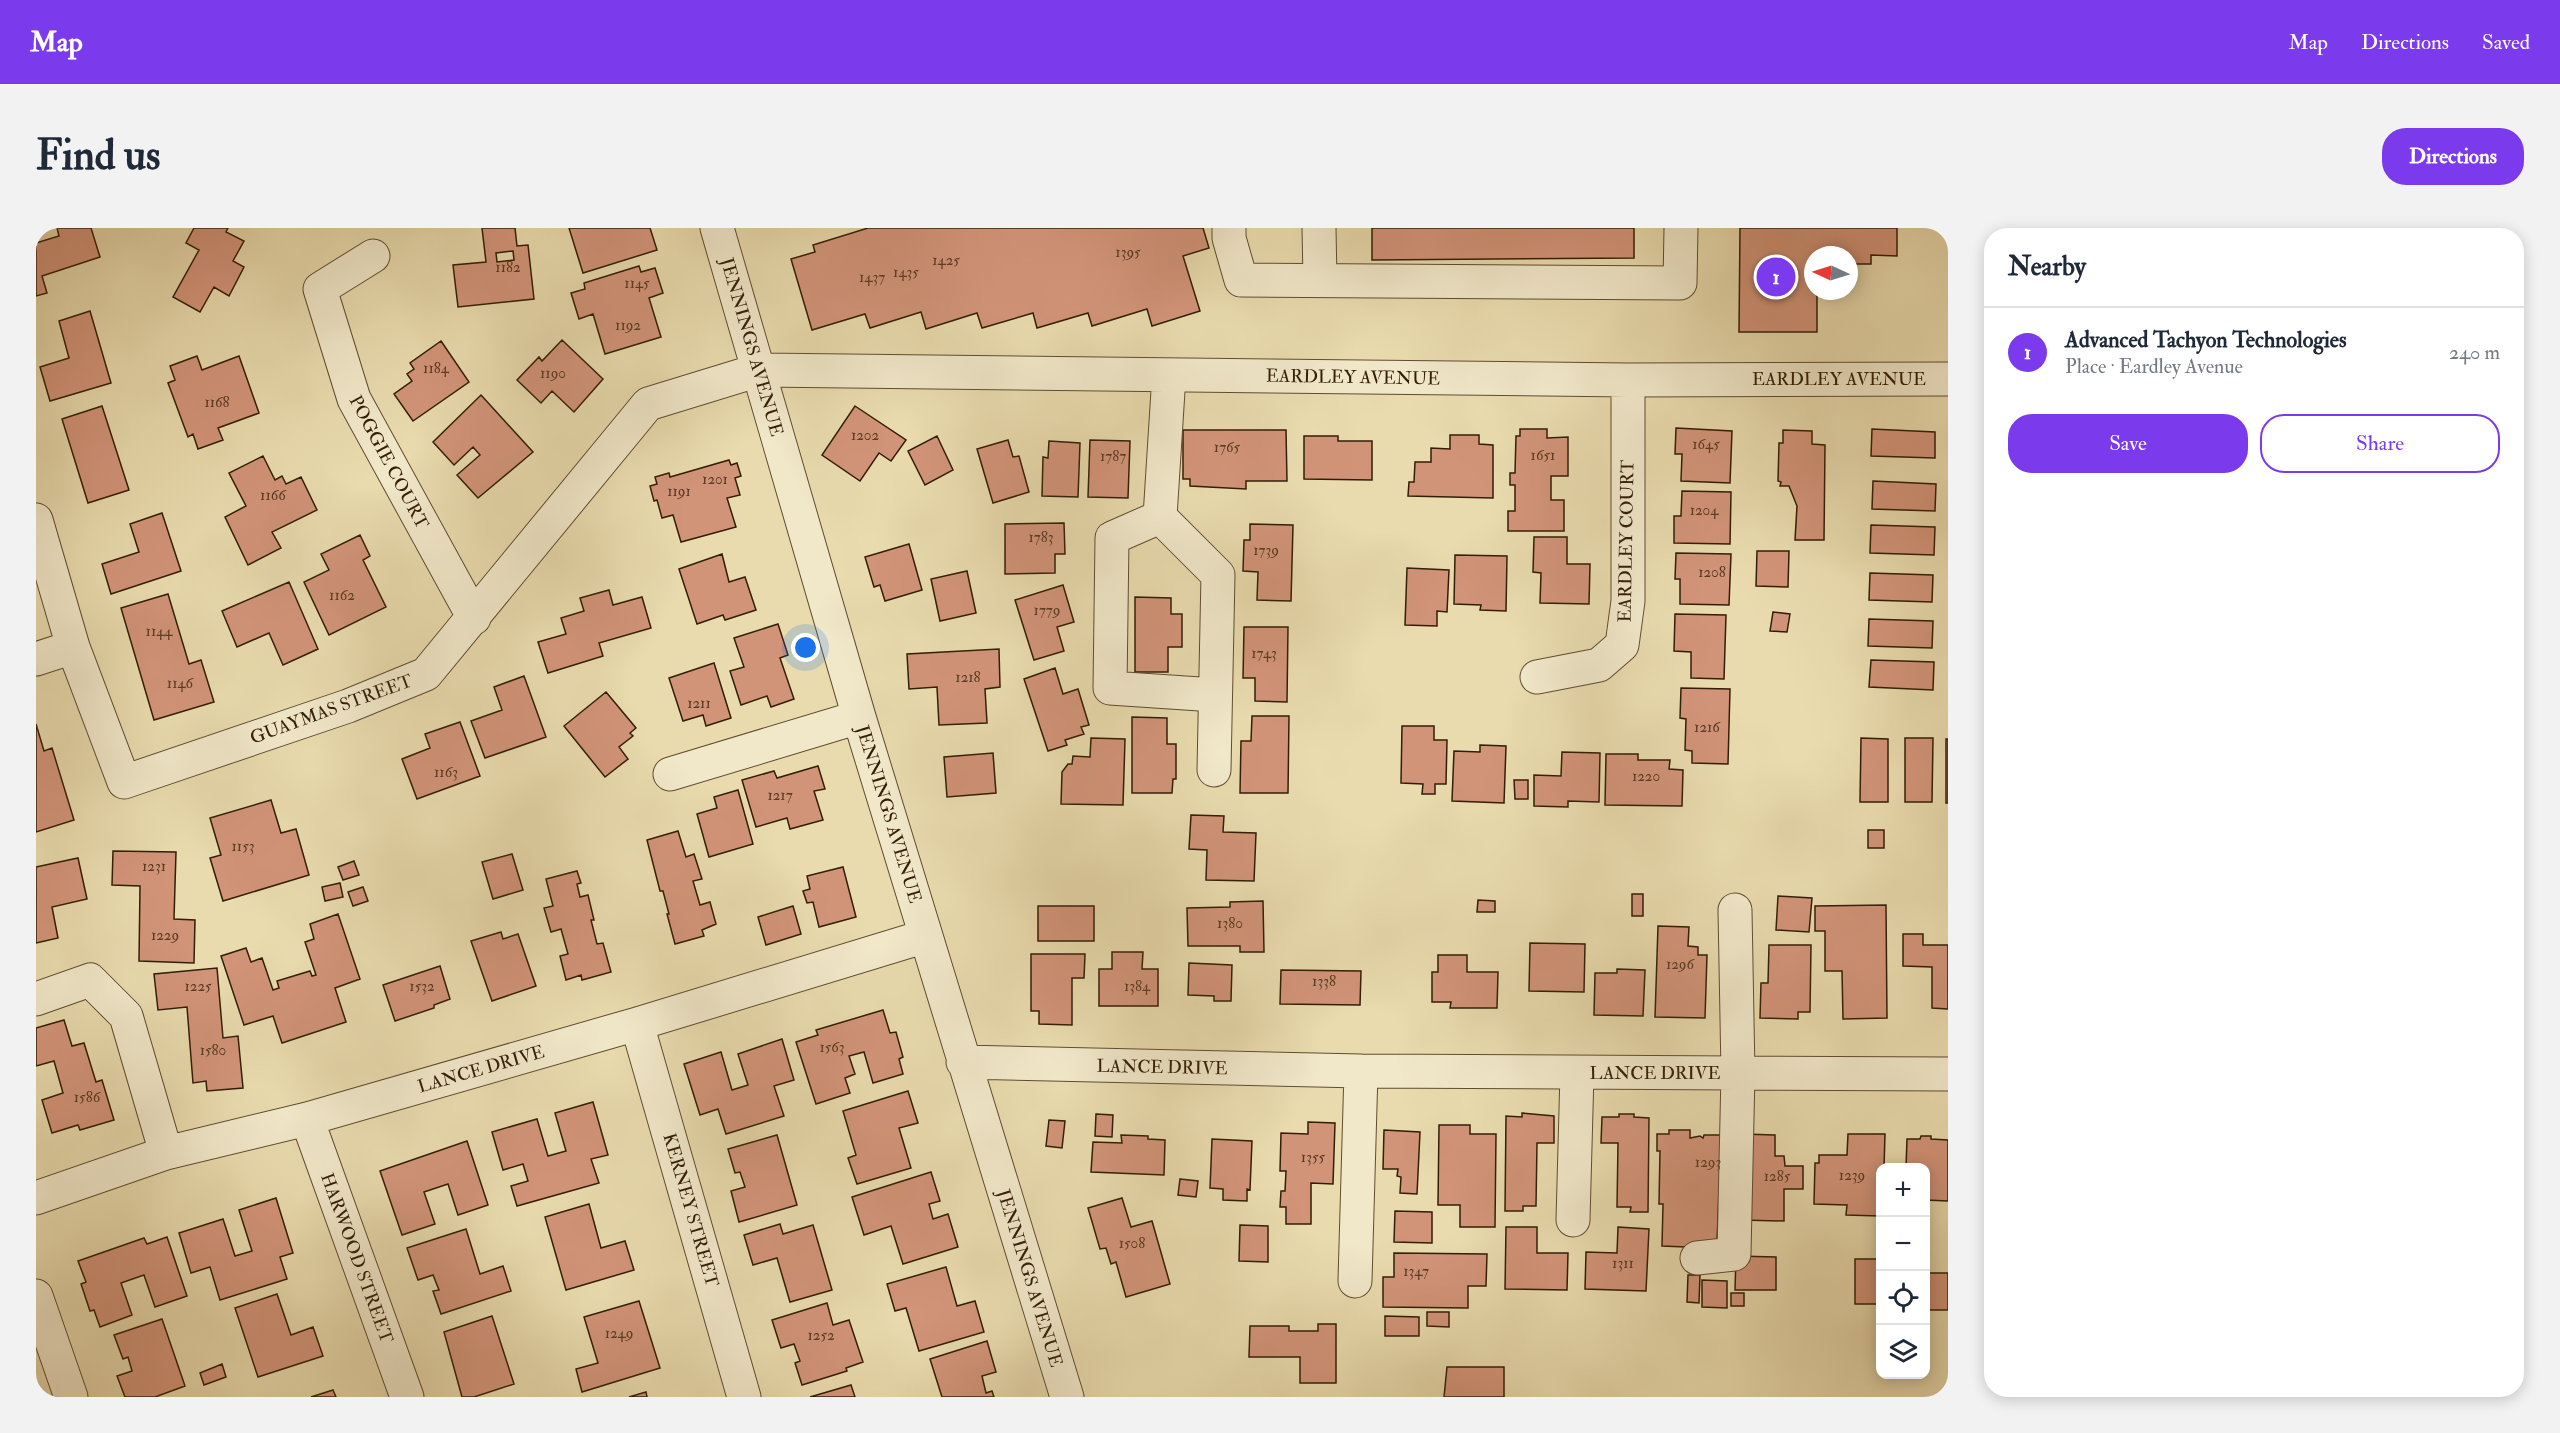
<!DOCTYPE html>
<html lang="en">
<head>
<meta charset="utf-8">
<style>
  body { margin:0; font-family:"IM FELL Double Pica",serif; background:#f2f2f3; color:#1f2937 }
  .controls { position:absolute; right:18px; bottom:18px; display:grid; overflow:hidden; border-radius:12px; box-shadow:0 3px 15px #0003 }
  .controls button { width:54px; height:54px; display:grid; place-items:center; padding:0; border:0; border-bottom:2px solid #e0e1e3; background:#fff; color:#1f2937; font:30px sans-serif }
  .compass { position:absolute; left:1768px; top:18px; width:54px; height:54px; border-radius:50%; background:#fff; box-shadow:0 3px 15px #0003; rotate:274deg }
  .you { position:absolute; left:770px; top:420px; width:21px; height:21px; margin:-15px; border:4px solid #fff; border-radius:50%; background:#1a73e8; box-shadow:0 0 0 9px #1a73e833 }
  .badge { display:grid; place-items:center; width:39px; height:39px; border-radius:50%; background:#7c3aed; color:#fff; font-size:20px; font-weight:700 }
  .pin { position:absolute; translate:-50% -50%; border:3px solid #fff; box-shadow:0 2px 6px #0006 }
  .list { margin:0; padding:0; list-style:none }
  h2 { display:flex; justify-content:space-between; align-items:center; height:78px; margin:0; padding:0 24px; font-size:26px }
  h2 small { font-size:20px; font-weight:400; color:#747a83 }
  .list li { display:grid; grid-template-columns:39px 1fr auto; gap:18px; align-items:center; box-sizing:border-box; height:90px; padding:0 24px; border-top:2px solid #e0e1e3 }
  .list b { display:block; font-size:22px; white-space:nowrap }
  .list p { margin:0; font-size:20px; white-space:nowrap; color:#747a83 }
  .list em { font-size:20px; font-style:normal; color:#747a83 }
  .actions { display:flex; gap:12px; padding:18px 24px }
  .actions a { flex:1; padding:14px 0; border:2px solid #7c3aed; border-radius:24px; text-align:center; font-size:21px; color:#7c3aed }
  .actions .main { background:#7c3aed; color:#fff }
  .icon { flex:none; width:33px; height:33px; fill:none; stroke:currentColor; stroke-width:2; stroke-linecap:round; stroke-linejoin:round }
  .map { position:relative; flex:none; width:1912px; height:1169px; overflow:hidden; border-radius:24px }
  header { display:flex; align-items:center; gap:36px; box-sizing:border-box; height:84px; padding:0 30px; background:#7c3aed; color:#fff }
  header strong { font-size:28px }
  nav { display:flex; gap:33px; margin-inline-start:auto; font-size:21px }
  .intro { display:flex; align-items:center; justify-content:space-between; box-sizing:border-box; height:144px; padding:0 36px }
  h1 { margin:0; font-size:42px }
  .button { padding:15px 27px; border-radius:24px; background:#7c3aed; color:#fff; font-size:21px; font-weight:700 }
  main { display:flex; gap:36px; padding:0 36px }
  aside { flex:1; background:#fff; border-radius:24px; box-shadow:0 3px 15px #0003 }
  .map>svg:first-child { display:block }
  .building { fill:#d29479; stroke:#331d07; stroke-width:1.5; fill-rule:evenodd }
  .lines { fill:none; stroke-linecap:round; stroke-linejoin:round }
  .minor-casing { stroke:#604c31; stroke-width:35 }
  .minor { stroke:#f1e8ca; stroke-width:33 }
  .labels { text-anchor:middle; stroke-width:5; stroke-linejoin:round; paint-order:stroke }
  .number-label { font-size:15px; fill:#5b3b24 }
  .street-label { font-size:18px; fill:#331d07; stroke:#f1e8ca }
</style>
</head>
<body>
<header>
<strong>Map</strong>
<nav><a>Map</a><a>Directions</a><a>Saved</a></nav>
</header>
<div class="intro"><h1>Find us</h1><a class="button">Directions</a></div>
<main>
<div class="map">
<svg width="1912" height="1169" viewBox="0 0 1912 1169">
  <rect width="100%" height="100%" fill="#e9dbae"/>
  <filter id="stains"><feTurbulence type="fractalNoise" baseFrequency=".00333" numOctaves="4"/><feColorMatrix values="0 0 0 0 .2 0 0 0 0 .09 0 0 0 0 .02 0 0 0 .5 -.17"/></filter>
  <radialGradient id="worn" r=".72"><stop offset=".6" stop-color="#630" stop-opacity="0"/><stop offset="1" stop-color="#630" stop-opacity=".3"/></radialGradient>
  <path class="building" d="M21,0h34l9,29 -58,19 5,17 -11,3v-53l23,-7z
    M158,0h34l-2,4 18,9 -11,20 11,6 -15,29 -15,-9 -14,25 -27,-15 26,-47 -13,-7z
    M446,0h33l2,18 11,-1 6,54 -76,8 -5,-42 33,-3zM477,23l1,9 -17,2 -1,-9z
    M533,0h81l7,22 -74,23z
    M832,0h335l6,20 -26,8 17,55 -48,15 -5,-17 -55,17 -4,-13 -51,15 -4,-15 -51,15 -5,-15 -51,16 -5,-17 -51,16 -5,-14 -53,16 -21,-71 24,-7 -2,-7z
    M1336,0h262v30l-262,2z
    M1704,0h157v28l-26,-1v9h-22v-9h-36v36h4v41h-78z
    M603,38l2,6 14,-4 8,25 -14,5 12,39 -56,17 -12,-40 -14,5 -8,-26 14,-4 -1,-6z
    M54,83l21,72 -61,18 -10,-34 29,-9 -10,-37z
    M526,112l41,39 -29,33 -22,-21 -11,12 -24,-23 22,-23 3,4z
    M405,113l28,41 -56,39 -19,-27 18,-13 -5,-7 7,-5 -4,-6z
    M161,128l5,14 37,-14 20,57 -41,15 5,12 -25,9 -5,-15 -5,3 -20,-54 7,-3 -5,-14z
    M445,167l52,57 -55,46 -21,-23 23,-20 -7,-8 -19,18 -21,-23z
    M66,178l27,84 -41,13 -26,-84z
    M819,178l51,34 -15,21 -12,-8 -19,28 -38,-26z
    M1640,200l56,3 -2,52 -49,-2 1,-27h-7z
    M1484,201h27v9l21,-1v39h-17v24h13v31h-56v-20h7v-26h-5v-12h5l1,-37h4z
    M1836,201l63,3v26l-64,-2z
    M1147,202h103l1,51h-41v8l-56,-3v-7h-7z
    M1747,202l29,1v13l13,1 -1,95h-29l2,-34 -8,-20h-9l1,-4 -3,-1 1,-38h4z
    M1414,207h29v9l14,1v53l-85,-2 1,-14h5l1,-20h16v-14l19,1z
    M901,208l16,34 -28,15 -17,-34z
    M1268,208h34v5h34v39l-68,-1z
    M972,212l5,17 6,-1 10,36 -36,11 -16,-54z
    M1054,212l40,1 -2,57 -40,-1z
    M1013,213l31,2 -2,54 -36,-1 1,-39 5,1z
    M227,228l12,24 7,-4 4,8 15,-7 16,33 -45,22 9,16 -33,17 -23,-48 21,-11 -17,-33z
    M693,232l2,5 6,-2 4,13 -6,2 5,17 -13,3 9,29 -55,15 -8,-27 -11,3 -5,-18 -3,1 -4,-15 7,-2 -2,-7 14,-4 1,4z
    M1837,253l63,3 -1,27 -63,-2z
    M1646,263l49,1 -1,52 -56,-1v-27h7z
    M126,285l19,58 -70,23 -9,-30 37,-12 -9,-28z
    M1028,295l1,31h-10v19l-50,1v-50z
    M1214,296l43,1 -2,76 -34,-1 1,-28 -15,-1 1,-31h6z
    M1835,297l64,2 -1,28 -64,-2z
    M324,307l10,21 -7,4 23,47 -57,28 -25,-53 25,-12 -8,-16z
    M1498,309h33v27h23l-1,40 -49,-1 1,-30 -8,-1z
    M873,316l13,46 -37,11 -5,-16 -6,2 -9,-30z
    M1721,323h32l-1,36 -32,-1z
    M1640,325l55,1 -2,51 -49,-1v-25h-5z
    M686,326l7,28 16,-5 11,33 -31,10 -2,-5 -26,9 -18,-55z
    M1419,327l52,1 -1,55 -26,-1 1,-5 -27,-1z
    M1371,340l42,2 -2,42 -10,-1v15l-32,-1z
    M931,343l9,42 -36,8 -9,-42z
    M1834,345l63,2 -1,27 -63,-2z
    M253,354l29,67 -35,16 -14,-32 -32,14 -15,-36z
    M1027,357l11,37 -17,5 7,24 -30,9 -19,-60z
    M573,362l4,15 29,-8 9,31 -52,15 4,13 -55,17 -10,-31 28,-8 -5,-16 23,-7 -4,-13z
    M132,366l21,70 12,-4 13,42 -60,18 -33,-112z
    M1099,369l36,1v16h11v33h-14v25h-33z
    M1737,384l17,2 -3,18 -17,-1z
    M1639,386l51,1 -2,64 -33,-1v-26l-17,-1z
    M1833,391l64,2 -1,27 -64,-2z
    M742,396l10,31 -8,3 14,41 -23,8 -4,-11 -26,9 -11,-34 14,-4 -10,-29z
    M1208,399h44l-1,75 -32,-1v-23h-12z
    M963,421l1,38 -15,2 2,34 -48,2 -2,-38 -28,2 -2,-35z
    M1835,432l63,2 -1,28 -64,-3z
    M678,435l17,55 -25,8 -3,-11 -20,6 -14,-43z
    M1019,440l8,26 15,-5 11,36 -8,2 3,7 -19,6 2,5 -19,6 -24,-72z
    M488,448l22,61 -61,21 -14,-37 31,-11 -8,-23z
    M1645,460l49,1 -2,75 -36,-1v-12l-7,-1 1,-31 -6,-1z
    M570,464l30,36 -6,5 3,3 -14,11 9,12 -23,18 -41,-51z
    M1216,488h37l-1,77h-48l1,-52h10z
    M1096,489l35,1v26h9v35h-3l-1,14h-40z
    M424,494l20,54 -63,23 -15,-40 28,-11 -5,-14z
    M0,496l8,27 8,-3 22,72 -38,12z
    M1366,498h32v14h13l-1,44h-11v10h-13l1,-10 -22,-1z
    M1055,510l34,1 -2,66 -62,-1 1,-32 6,-8h4l1,-8 17,1z
    M1825,510l27,1v63h-28z
    M1869,510h28l-1,64h-27z
    M1910,511h2v64h-2z
    M1444,517l26,1 -2,57 -52,-2 2,-50 26,1z
    M1526,524l38,1 -1,49 -31,-1v6l-34,-1v-31l27,1z
    M957,525l3,40 -49,4 -3,-40z
    M1570,526h32v6h32l-1,9 14,1 -1,36 -77,-1z
    M782,538l7,23 -11,2 9,29 -33,9 -3,-11 -31,9 -14,-47 32,-9 3,7z
    M1478,552h14v19h-13z
    M702,562l15,54 -44,13 -12,-43 20,-6 -3,-11z
    M235,572l10,33 15,-4 13,46 -86,26 -13,-43 11,-3 -11,-37z
    M1155,587l33,1 -1,16 33,1 -2,48 -48,-1 1,-30 -18,-1z
    M1832,602h16v18h-16z
    M642,603l8,26 8,-3 8,25 -9,2 7,24 10,-3 6,22 -14,6 2,6 -29,8 -8,-30h2l-6,-23h-3l-13,-51z
    M77,623l63,1 -2,67 21,1 -1,43 -55,-2 1,-75 -28,-1z
    M476,626l11,36 -30,9 -11,-37z
    M42,630l9,41 -35,8 6,31 -22,5v-76z
    M318,633l5,14 -16,5 -5,-13z
    M807,639l13,50 -37,10 -6,-25 -6,1 -4,-12 7,-2 -3,-13z
    M541,643l4,12 -4,1 3,13 8,-2 6,25h-3l6,24 6,-1 8,29 -29,8 -1,-5 -15,5 -6,-24 8,-2 -7,-25 -10,3 -7,-24 9,-2 -7,-27z
    M304,655l3,14 -18,4 -3,-14z
    M327,659l5,14 -15,5 -5,-14z
    M1596,666h11v22h-11z
    M1742,668l34,2 -3,34 -33,-2z
    M1442,672l17,1v11h-18z
    M1227,673l1,51h-24v-6h-52l-1,-38 43,-1v-5z
    M1850,677l1,113 -44,1 -1,-48h-17v-40h-10v-25z
    M757,678l8,28 -35,11 -8,-28z
    M1002,678h56v35h-56z
    M302,686l22,65 -25,9 11,34 -64,21 -9,-27 -29,9 -23,-69 25,-8 5,14 11,-4 11,32 6,-2 -2,-7 33,-10 2,5 4,-1 -11,-33 9,-3 -4,-15z
    M1622,698l31,1 -1,19 10,1v8h9l-2,63 -50,-1z
    M465,704l2,7 15,-5 18,52 -44,15 -21,-60z
    M1867,706h20v11h25v64l-16,-1v-41l-29,-1z
    M1494,715l55,1 -1,48 -55,-1z
    M1733,717h42l-1,67h-12v7l-38,-1 1,-35h7z
    M1076,724h31l-1,17h16v37h-59v-37h13z
    M995,726h54l-1,24h-12v47l-33,-1v-13h-8z
    M1402,727h29v17h31l-1,36h-47l1,-6h-19v-30h6z
    M1153,735l43,2 -1,36h-17v-5l-26,-1z
    M404,738l10,33 -16,6v3l-39,13 -12,-36z
    M181,740l6,70 15,-2 5,52 -36,3 -1,-10 -13,2 -6,-76 -29,3 -4,-36z
    M1581,741l28,1 -2,46 -49,-1 1,-42h22z
    M1245,742l80,1 -1,34 -80,-1z
    M847,782l7,23 6,-1 7,25 -4,2 4,15 -30,9 -9,-31 -15,4 6,18 -10,4 5,15 -34,11 -20,-62 22,-7 -2,-5z
    M28,792l8,26 12,-3 12,39 6,-2 12,40 -34,10 -2,-5 -26,8 -10,-33 21,-7 -9,-32 -18,5v-38z
    M746,811l12,41 -20,6 10,30 -58,18 -8,-25 -18,6 -16,-51 37,-12 11,38 16,-5 -10,-31z
    M872,863l10,32 -19,5 12,40 -54,16 -9,-26 8,-3 -13,-44z
    M557,874l15,53 -17,4 8,24 -82,23 -6,-20 17,-5 -5,-17 -20,6 -11,-38 45,-13 11,37 18,-5 -11,-38z
    M1486,885l32,3v27h-17l-1,63h-13v5h-18l1,-95 16,1z
    M1060,886l17,1 -1,22 -17,-1z
    M1583,886h15v3l15,1 -1,94h-18l1,-5h-14l1,-64h-17l1,-26h17z
    M1013,892l16,1 -3,27 -16,-2z
    M1272,894l27,1 -2,61 -22,-1v41h-25v-17h-6l1,-16h4l1,-20h-6l1,-38 27,1z
    M1403,897h31v9h26l-1,93h-35v-22h-22z
    M1348,902l36,2 -3,62 -17,-1 1,-16 -4,-1 1,-7h-15z
    M1633,902h21v8l10,-2 3,2 1,-3h23l-1,57h-7l-2,49 -6,7 -49,-2 1,-42h-4l1,-53h-3v-17h12z
    M1706,906l33,1v21h9l1,10h18v23h-19v32l-43,-1z
    M1812,906h37l-1,34h-4v3l-1,45 -33,-1 1,-10 -33,-1 1,-41h4v-8h28z
    M741,907l20,70 -58,17 -8,-31 14,-4 -5,-15 -5,1 -7,-24z
    M1085,907l27,1v3l17,1 -1,35 -73,-3 2,-30 29,1z
    M1885,908h10v3l17,1v61l-22,-1v-32h-20l1,-29h13z
    M1176,911l40,2 -2,49 -3,-1v12l-24,-1v-11l-13,-1z
    M431,913l21,64 -30,10 -10,-31 -24,8 11,32 -33,11 -22,-64z
    M895,944l9,29 -11,3 4,15 15,-5 10,33 -55,17 -12,-38 -27,9 -12,-38z
    M1144,951l18,2 -2,16 -18,-2z
    M240,970l17,55 -13,4 7,22 -67,21 -10,-33 -19,6 -12,-40 44,-14 12,37 17,-5 -13,-41z
    M1086,970l9,29 21,-6 18,63 -44,13 -10,-35 -5,2 -5,-16 -6,1 -12,-41z
    M553,976l12,44 24,-7 9,29 -68,20 -21,-73z
    M1359,983l37,1v31l-38,-1z
    M744,996l3,10 30,-9 19,65 -42,12 -13,-44 -24,7 -9,-30z
    M1204,997l28,1v36l-29,-1z
    M1470,999h31v26h31l-1,37 -62,-1z
    M1582,999l31,2 -3,62 -61,-2 1,-37 31,1z
    M430,1001l14,45 23,-8 8,25 -70,23 -8,-23 6,-1 -6,-15 -15,5 -11,-32z
    M131,1009l20,59 -32,11 -11,-32 -23,8 11,32 -32,12 -6,-17 -4,1 -9,-27 5,-2 -8,-21 66,-23 3,6z
    M1358,1025l93,1 -1,32h-18v22l-85,-1v-30h11z
    M1700,1028l40,1v33h-41z
    M1819,1031h25v45h-25z
    M910,1039l11,39 18,-5 9,31 -65,19 -13,-43 -11,3 -8,-27z
    M1890,1045h22v37h-22z
    M1652,1047h12l-1,28 -12,-1z
    M1666,1052l25,1v27l-25,-1z
    M1695,1065h13v13h-13z
    M241,1066l14,41 22,-8 10,29 -65,21 -23,-69z
    M603,1073l21,67 -78,24 -6,-23 22,-6 -14,-46z
    M791,1075l6,22 16,-5 14,42 -17,6 1,3 -45,14 -7,-22 5,-2 -6,-17 -13,4 -9,-28z
    M1391,1084h22v15l-22,-1z
    M456,1088l22,68 -40,13h-12l-18,-65z
    M1349,1088l34,1v19h-34z
    M126,1091l23,67 -30,11h-30l-8,-21 15,-5 -4,-14 -5,2 -9,-24z
    M1282,1096h18v59h-36v-26h-51l1,-31h39v5h29z
    M951,1113l9,31 -14,4 4,17 6,-2 2,6h-52l-12,-38z
    M186,1136l4,13 -22,8 -4,-12z
    M1411,1139h57v30h-60z
    M815,1157l4,12h-45z
    M297,1162l3,7h-25z
    M610,1164l1,5h-18z"/>
  <g class="lines">
    <g class="minor-casing">
      <path id="minor" d="M681,0l142,489 208,680
        M1193,0v10l12,42 439,3 1,-55
        M1283,0l1,52
        M337,28l-53,33 34,110 120,219
        M1133,147l-9,142 58,58 -4,195
        M1124,289l-48,21 -2,150 105,7
        M0,292l37,127 51,135 224,-76 78,-32 222,-270 111,-34 869,10 320,-1
        M0,431l37,-12
        M1501,449l62,-12 23,-20 6,-44v-221
        M634,546l189,-57
        M0,771l54,-19 36,36 40,137
        M601,796l107,373
        M927,834l398,9 587,3
        M271,891l100,278
        M0,970l130,-45 141,-34 330,-95 289,-88
        M1537,992l4,-147
        M1661,1030l37,-4 4,-181 -3,-163
        M1319,1053l6,-210
        M0,1068l35,101"/>
    </g>
    <use href="#minor" class="minor"/>
  </g>
  <g class="labels">
    <g class="number-label">
      <text x="1092" y="29">1395</text>
      <text x="910" y="37">1425</text>
      <text x="472" y="44">1182</text>
      <text x="870" y="49">1435</text>
      <text x="836" y="54">1437</text>
      <text x="601" y="60">1145</text>
      <text x="592" y="102">1192</text>
      <text x="400" y="145">1184</text>
      <text x="517" y="150">1190</text>
      <text x="181" y="179">1168</text>
      <text x="829" y="212">1202</text>
      <text x="1670" y="221">1645</text>
      <text x="1191" y="224">1765</text>
      <text x="1507" y="232">1651</text>
      <text x="1077" y="233">1787</text>
      <text x="679" y="256">1201</text>
      <text x="643" y="268">1191</text>
      <text x="237" y="272">1166</text>
      <text x="1668" y="287">1204</text>
      <text x="1005" y="314">1783</text>
      <text x="1230" y="327">1739</text>
      <text x="1676" y="349">1208</text>
      <text x="306" y="372">1162</text>
      <text x="1011" y="387">1779</text>
      <text x="123" y="408">1144</text>
      <text x="1228" y="430">1743</text>
      <text x="932" y="454">1218</text>
      <text x="144" y="460">1146</text>
      <text x="663" y="480">1211</text>
      <text x="1671" y="504">1216</text>
      <text x="410" y="549">1163</text>
      <text x="1610" y="553">1220</text>
      <text x="744" y="572">1217</text>
      <text x="207" y="623">1153</text>
      <text x="118" y="643">1231</text>
      <text x="1194" y="700">1380</text>
      <text x="129" y="712">1229</text>
      <text x="1644" y="741">1296</text>
      <text x="1288" y="758">1338</text>
      <text x="162" y="763">1225</text>
      <text x="386" y="763">1532</text>
      <text x="1101" y="763">1384</text>
      <text x="796" y="824">1563</text>
      <text x="177" y="827">1580</text>
      <text x="51" y="874">1586</text>
      <text x="1277" y="934">1355</text>
      <text x="1672" y="939">1293</text>
      <text x="1816" y="952">1239</text>
      <text x="1741" y="953">1285</text>
      <text x="1096" y="1020">1508</text>
      <text x="1587" y="1040">1311</text>
      <text x="1380" y="1048">1347</text>
      <text x="583" y="1110">1249</text>
      <text x="785" y="1112">1252</text>
    </g>
    <g class="street-label">
      <text transform="translate(716 119) rotate(74)" y="6">JENNINGS AVENUE</text>
      <text transform="translate(1317 149) rotate(1)" y="6">EARDLEY AVENUE</text>
      <text x="1803" y="157">EARDLEY AVENUE</text>
      <text transform="translate(353 234) rotate(62)" y="6">POGGIE COURT</text>
      <text transform="translate(1590 313) rotate(-89)" y="6">EARDLEY COURT</text>
      <text transform="translate(295 481) rotate(-20)" y="6">GUAYMAS STREET</text>
      <text transform="translate(853 586) rotate(73)" y="6">JENNINGS AVENUE</text>
      <text transform="translate(1126 839) rotate(1)" y="6">LANCE DRIVE</text>
      <text transform="translate(445 841) rotate(-16)" y="6">LANCE DRIVE</text>
      <text x="1619" y="851">LANCE DRIVE</text>
      <text transform="translate(655 982) rotate(74)" y="6">KERNEY STREET</text>
      <text transform="translate(321 1030) rotate(70)" y="6">HARWOOD STREET</text>
      <text transform="translate(994 1050) rotate(73)" y="6">JENNINGS AVENUE</text>
    </g>
  </g>
  <rect width="100%" height="100%" filter="url(#stains)"/>
  <rect width="100%" height="100%" fill="url(#worn)"/>
</svg>
<div class="controls">
<button>+</button>
<button>−</button>
<button><svg class="icon" aria-label="locate" viewBox="0 0 24 24"><circle cx="12" cy="12" r="6"/><path d="M12 2v4M12 18v4M2 12h4M18 12h4"/></svg></button>
<button><svg class="icon" aria-label="layers" viewBox="0 0 24 24"><path d="M12 4l9 5-9 5-9-5zM3 14l9 5 9-5"/></svg></button>
</div>
<svg class="compass" viewBox="-18 -18 36 36"><path d="M0-13l5 13h-10z" fill="#e53935"/><path d="M0 13l5-13h-10z" fill="#747a83"/></svg>
<div class="you"></div>
<div class="pin badge" style="left:1740px;top:49px">1</div>
</div>
<aside>
<h2>Nearby<small></small></h2>
<ul class="list">
<li><span class="badge">1</span><div><b>Advanced Tachyon Technologies</b><p>Place · Eardley Avenue</p></div><em>240 m</em></li>
</ul>
<div class="actions"><a class="main">Save</a><a>Share</a></div>
</aside>
</main>
</body>
</html>
